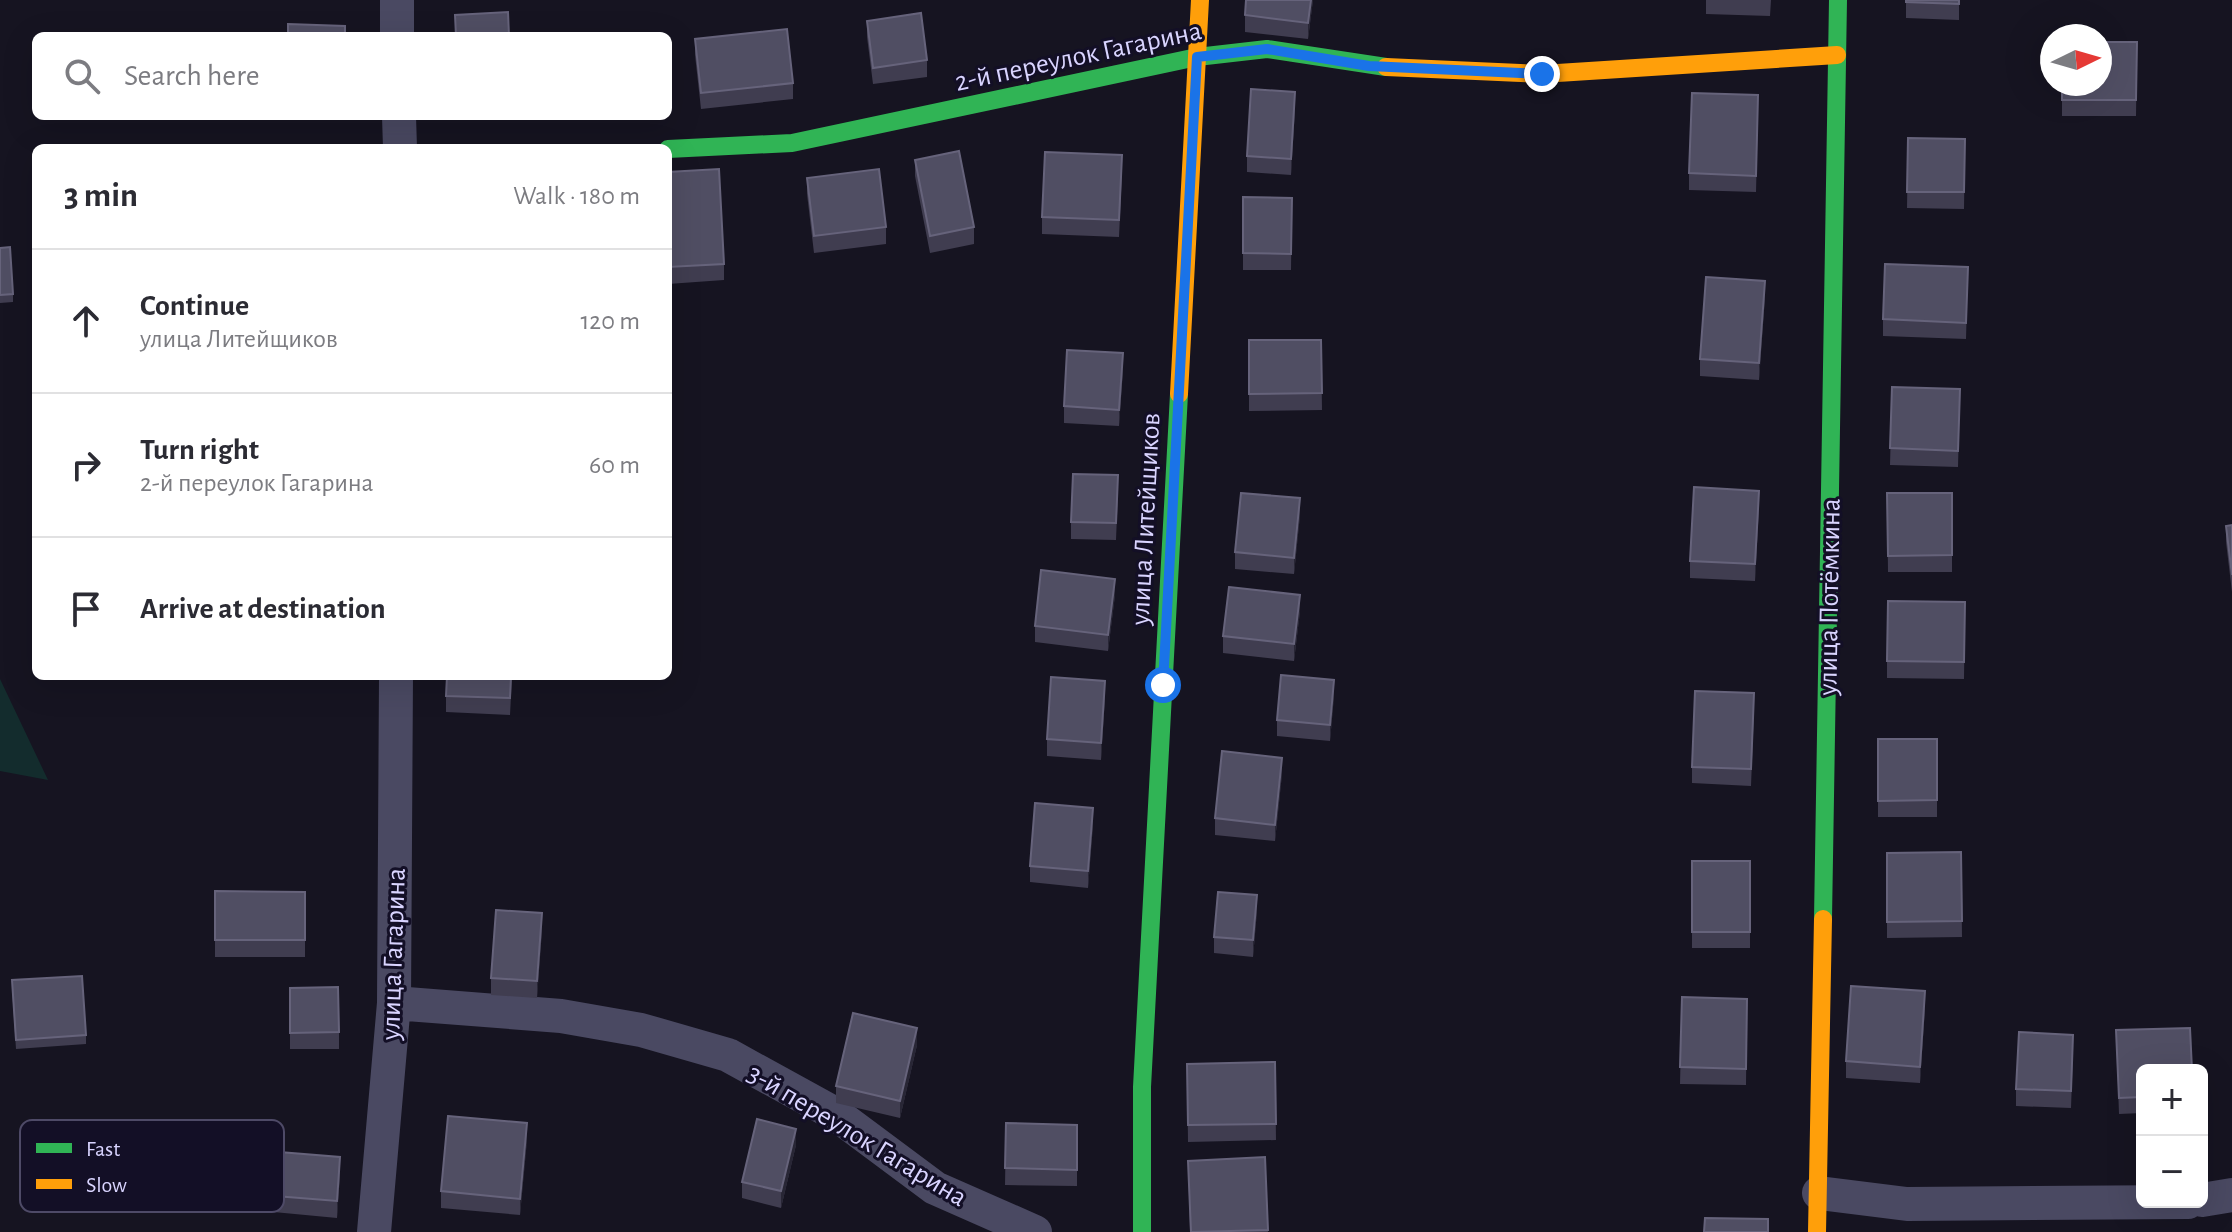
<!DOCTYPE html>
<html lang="en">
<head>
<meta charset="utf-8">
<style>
  body { margin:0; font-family:"Alegreya Sans",sans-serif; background:#f7f7f7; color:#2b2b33 }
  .controls { position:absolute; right:24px; bottom:24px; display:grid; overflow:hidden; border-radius:12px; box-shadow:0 8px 32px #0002 }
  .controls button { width:72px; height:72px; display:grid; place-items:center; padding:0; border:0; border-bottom:2px solid #e1e1e2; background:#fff; color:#2b2b33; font:40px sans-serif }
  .compass { position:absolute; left:2040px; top:24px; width:72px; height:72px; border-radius:50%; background:#fff; box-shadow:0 8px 32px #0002; rotate:85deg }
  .stop { position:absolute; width:24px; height:24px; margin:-18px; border:6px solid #1a73e8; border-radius:50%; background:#fff }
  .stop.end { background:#1a73e8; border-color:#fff; box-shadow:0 2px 8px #0008 }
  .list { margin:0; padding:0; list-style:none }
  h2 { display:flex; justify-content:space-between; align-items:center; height:104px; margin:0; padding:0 32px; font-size:34px }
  h2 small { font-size:26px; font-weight:400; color:#7c7c81 }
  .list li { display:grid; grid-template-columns:52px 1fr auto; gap:24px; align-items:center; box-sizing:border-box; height:144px; padding:0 32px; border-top:2px solid #e1e1e2 }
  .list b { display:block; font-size:30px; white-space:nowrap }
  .list p { margin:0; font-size:26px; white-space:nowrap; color:#7c7c81 }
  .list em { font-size:26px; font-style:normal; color:#7c7c81 }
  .icon { flex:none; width:44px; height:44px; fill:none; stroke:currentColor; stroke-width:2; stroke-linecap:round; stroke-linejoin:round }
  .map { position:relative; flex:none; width:2232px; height:1232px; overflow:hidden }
  .search { position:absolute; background:#fff; box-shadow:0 8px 32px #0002; left:32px; top:32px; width:640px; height:88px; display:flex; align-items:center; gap:20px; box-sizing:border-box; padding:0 28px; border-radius:12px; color:#7c7c81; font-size:30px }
  .panel { position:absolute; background:#fff; box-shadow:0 8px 32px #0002; left:32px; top:144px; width:640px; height:536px; border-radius:12px }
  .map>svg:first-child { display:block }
  .green { fill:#132c2d }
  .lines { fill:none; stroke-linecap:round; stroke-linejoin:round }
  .street { stroke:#4a4962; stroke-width:34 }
  .fast { stroke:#30b455; stroke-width:18 }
  .slow { stroke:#ff9f0a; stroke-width:18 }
  .wall { fill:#403d50 }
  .shaded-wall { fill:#282635 }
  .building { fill:#504e63; stroke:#66637b; stroke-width:2 }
  .route { stroke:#1a73e8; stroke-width:10 }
  .labels { text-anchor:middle; stroke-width:6; stroke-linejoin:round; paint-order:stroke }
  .street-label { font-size:28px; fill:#d9d4ff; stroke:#130f26 }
  .key { fill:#130f26; stroke:#4e4a67; stroke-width:2 }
  .key-label { font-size:22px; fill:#d9d4ff }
</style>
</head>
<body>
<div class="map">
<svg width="2232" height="1232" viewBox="0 0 2232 1232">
  <rect width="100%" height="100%" fill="#161421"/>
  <path class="green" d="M0,679l48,101 -48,-9z"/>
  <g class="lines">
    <path class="street" d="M397,0v36
      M399,116l1,32
      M394,1003l167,13 80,14 87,25 109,60 98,73 100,44
      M1819,1193l88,11 281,-2
      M2202,1200l30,-5
      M374,1232l20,-229 2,-327"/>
    <path class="fast" d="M668,149l124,-6 405,-86 70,-8 119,18
      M1823,919l15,-919
      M1142,1232v-145l37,-693"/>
    <path class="slow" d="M1386,67l156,7 295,-19
      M1179,394l21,-394
      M1817,1232l6,-313"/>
  </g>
  <path class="wall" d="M1313,0l-5,39 -63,-7v-17z
    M1706,0h65l-1,16 -64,-2z
    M1959,0v20l-53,-2v-16z
    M867,21l60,39v17l-54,7 -6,-47z
    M695,39l98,44v16l-92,10 -6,-54z
    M2137,42l-1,74h-74v-32z
    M1295,109l-4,66 -44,-3v-16z
    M1758,112l-2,80 -67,-2v-17z
    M1908,138l57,1 -1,70 -57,-1z
    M915,160l59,67v17l-44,9 -15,-77z
    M668,172l56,92v16l-56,4z
    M1122,172l-3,65 -77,-3v-17z
    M807,178l79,49v17l-72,9 -7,-59z
    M1292,198l-1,72h-48v-17z
    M0,248l13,46v8l-13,1z
    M1968,267l-2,72 -83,-3v-17z
    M1765,297l-6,83 -59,-4v-17z
    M1249,340h72l1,70 -73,1z
    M1123,370l-4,56 -55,-3v-17z
    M1892,387l68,2 -2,78 -68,-2z
    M1118,492l-2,48 -45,-1v-17z
    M1887,493h65v79h-64z
    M1759,507l-4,74 -65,-3v-17z
    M1300,515l-6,59 -59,-5v-17z
    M2232,525v67l-6,-50v-16z
    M1115,595l-7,56 -73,-9v-16z
    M1965,602l-1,77 -77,-1v-17z
    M1300,611l-6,50 -71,-8v-17z
    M512,676l-2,39 -64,-3v-16z
    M1334,696l-4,45 -53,-5v-16z
    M1105,698l-4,62 -54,-4v-17z
    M1754,710l-3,76 -59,-3v-16z
    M1878,739h59v78h-59z
    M1282,774l-7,67 -60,-6v-17z
    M1093,825l-5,63 -58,-6v-16z
    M1961,852l1,85 -75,1v-85z
    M1692,861h58v87h-58z
    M215,891l90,1v65h-90z
    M1257,911l-4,46 -39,-4v-16z
    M542,930l-5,68 -46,-3v-17z
    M290,988l49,44v17h-49z
    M12,989l74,46v9l-70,5z
    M1682,997l65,2 -1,86 -66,-1z
    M1925,1008l-5,75 -74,-5v-17z
    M2116,1030l26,40v43l-23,1z
    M917,1045l-17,73 -64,-15v-17z
    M2073,1052l-2,56 -55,-2v-17z
    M1275,1062l1,78 -88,2 -1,-78z
    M1006,1123l71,2v61l-72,-1z
    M527,1140l-7,75 -79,-7v-17z
    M796,1145l-15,63 -39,-10v-16z
    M1265,1157l3,75h-78l-2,-71z
    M340,1174l-3,44 -74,-7v-16z"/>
  <path class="shaded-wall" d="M1311,0h2l-5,39v-16z
    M1295,92v17l-4,66v-16z
    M1765,281v16l-6,83v-17z
    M1123,353v17l-4,56v-16z
    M1759,491v16l-4,74v-17z
    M1300,498v17l-6,59v-16z
    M1115,579v16l-7,56v-16z
    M1300,595v16l-6,50v-17z
    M1334,680v16l-4,45v-16z
    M1105,681v17l-4,62v-17z
    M1282,758v16l-7,67v-16z
    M1093,808v17l-5,63v-17z
    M1257,895v16l-4,46v-17z
    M542,913v17l-5,68v-17z
    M1925,991v17l-5,75v-16z
    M917,1028v17l-17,73v-17z
    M527,1123v17l-7,75v-16z
    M796,1129v16l-15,63v-17z
    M340,1157v17l-3,44v-17z"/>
  <path class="building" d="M1246,0h65l-3,23 -63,-8z
    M1906,0h53v4l-53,-2z
    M508,12l1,24h-53l-1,-21z
    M921,13l6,47 -54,8 -6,-47z
    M288,24l57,2v10h-57z
    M787,29l6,54 -92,10 -6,-54z
    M2100,42h37l-1,58h-74v-16h38z
    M1251,89l44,3 -4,67 -44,-3z
    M1692,93l66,2 -2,81 -67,-3z
    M1908,138l57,1 -1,53h-57z
    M959,151l15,76 -44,9 -15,-76z
    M1045,152l77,3 -3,65 -77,-3z
    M719,169l5,95 -56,3v-95z
    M879,169l7,58 -72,9 -7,-58z
    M1243,197l49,1 -1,56 -48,-1z
    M10,247l3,47 -13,1v-47z
    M1885,264l83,3 -2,56 -83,-4z
    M1706,277l59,4 -6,82 -59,-4z
    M1249,340h72l1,53 -73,1z
    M1067,350l56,3 -4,57 -55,-4z
    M1892,387l68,2 -2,62 -68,-3z
    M1073,474l45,1 -2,48 -45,-1z
    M1694,487l65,4 -4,73 -65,-3z
    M1241,493l59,5 -6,60 -59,-6z
    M1887,493h65v62l-64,1z
    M2232,525v50l-6,-49z
    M1041,570l74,9 -7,56 -73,-9z
    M1229,587l71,8 -6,49 -71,-8z
    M1888,601l77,1 -1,60 -77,-1z
    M1281,675l53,5 -4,45 -53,-5z
    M447,676h64l-1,22 -64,-2z
    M1051,677l54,4 -4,62 -54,-4z
    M1695,691l59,2 -3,76 -59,-2z
    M1878,739h59v61l-59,1z
    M1222,751l60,7 -7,67 -60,-7z
    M1035,803l58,5 -5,63 -58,-5z
    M1961,852l1,69 -75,1v-69z
    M1692,861h58v71h-58z
    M215,891l90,1v48h-90z
    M1218,892l39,3 -4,45 -39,-3z
    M496,910l46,3 -5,68 -46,-3z
    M82,976l4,59 -70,5 -4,-60z
    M1851,986l74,5 -5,76 -74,-6z
    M338,987l1,45 -49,1v-45z
    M1682,997l65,2 -1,70 -66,-2z
    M853,1013l64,15 -17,73 -64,-15z
    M2190,1028l2,42h-50v27l-23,1 -3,-68z
    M2019,1032l54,3 -2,56 -55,-2z
    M1275,1062l1,62 -88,1 -1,-61z
    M448,1116l79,7 -7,76 -79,-8z
    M757,1119l39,10 -15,62 -39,-9z
    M1006,1123l71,2v45l-72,-2z
    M267,1151l73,6 -3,44 -74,-6z
    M1265,1157l3,73 -77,2 -3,-71z
    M1705,1218l63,1v13h-64z"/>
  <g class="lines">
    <path class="route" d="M1163,685l34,-628 70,-8 102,17 173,8"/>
  </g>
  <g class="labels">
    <g class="street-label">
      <text transform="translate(1078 55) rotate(-12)" y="10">2-й переулок Гагарина</text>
      <text transform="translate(1144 519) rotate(-87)" y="10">улица Литейщиков</text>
      <text transform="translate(1828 597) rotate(-89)" y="10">улица Потёмкина</text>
      <text transform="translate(392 954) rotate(-88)" y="10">улица Гагарина</text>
      <text transform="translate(858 1134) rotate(31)" y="10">3-й переулок Гагарина</text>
    </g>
  </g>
  <rect x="20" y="1120" width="264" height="92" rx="12" class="key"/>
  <rect x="36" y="1143" width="36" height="10" fill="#30b455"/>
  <rect x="36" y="1179" width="36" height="10" fill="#ff9f0a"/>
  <g class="key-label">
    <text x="86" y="1156">Fast</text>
    <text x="86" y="1192">Slow</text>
  </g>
</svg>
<div class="controls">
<button>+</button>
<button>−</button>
</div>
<svg class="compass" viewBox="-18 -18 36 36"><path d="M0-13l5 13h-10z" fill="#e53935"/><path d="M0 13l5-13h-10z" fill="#7c7c81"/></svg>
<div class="stop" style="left:1163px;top:685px"></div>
<div class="stop end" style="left:1542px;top:74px"></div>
<div class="search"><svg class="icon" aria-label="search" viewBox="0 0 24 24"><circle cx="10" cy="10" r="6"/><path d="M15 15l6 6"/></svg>Search here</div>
<section class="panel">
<h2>3 min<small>Walk · 180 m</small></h2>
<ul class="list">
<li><svg class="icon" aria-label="ahead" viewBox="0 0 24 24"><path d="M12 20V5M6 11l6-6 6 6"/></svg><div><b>Continue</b><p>улица Литейщиков</p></div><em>120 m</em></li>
<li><svg class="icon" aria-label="right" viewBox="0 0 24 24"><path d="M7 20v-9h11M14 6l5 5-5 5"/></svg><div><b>Turn right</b><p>2-й переулок Гагарина</p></div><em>60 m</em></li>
<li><svg class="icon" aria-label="arrive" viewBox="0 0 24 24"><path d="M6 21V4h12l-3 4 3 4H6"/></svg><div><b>Arrive at destination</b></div></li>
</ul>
</section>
</div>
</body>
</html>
